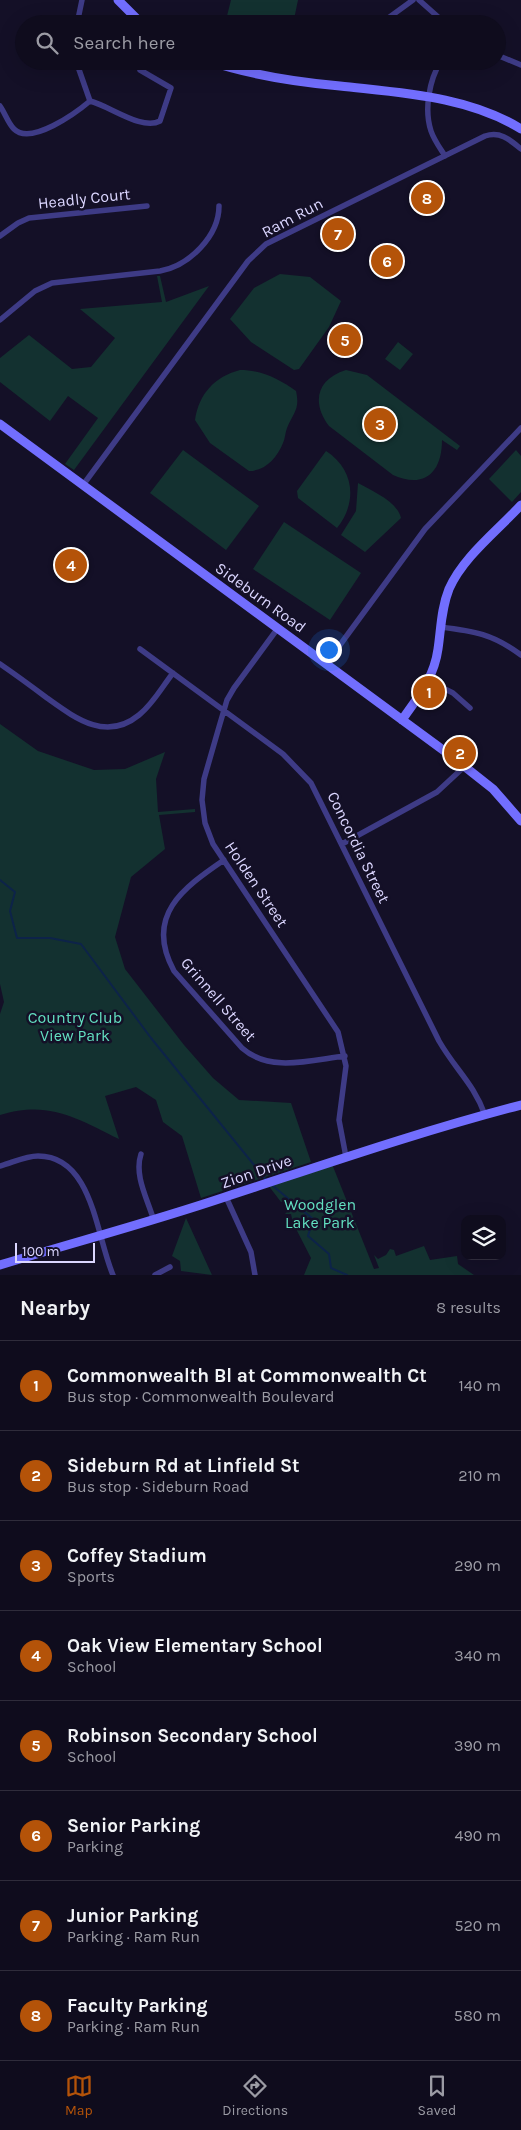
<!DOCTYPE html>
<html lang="en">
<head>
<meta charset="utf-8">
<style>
  body { margin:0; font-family:Karla,sans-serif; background:#181526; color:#f1f3f6 }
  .controls { position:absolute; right:15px; bottom:15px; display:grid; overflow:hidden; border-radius:10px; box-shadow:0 5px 20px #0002 }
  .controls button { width:45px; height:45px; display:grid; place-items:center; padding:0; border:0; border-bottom:1px solid #2f2c3b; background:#0f0c1d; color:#f1f3f6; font:25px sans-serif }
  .scale { position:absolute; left:15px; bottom:12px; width:80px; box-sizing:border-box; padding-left:5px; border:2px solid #dbd6ff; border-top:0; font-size:14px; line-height:18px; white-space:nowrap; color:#dbd6ff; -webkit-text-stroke:4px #141027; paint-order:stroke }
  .you { position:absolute; left:328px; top:649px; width:18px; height:18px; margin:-12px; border:4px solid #fff; border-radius:50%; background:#1a73e8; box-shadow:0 0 0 8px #1a73e833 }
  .badge { display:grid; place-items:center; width:32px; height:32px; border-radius:50%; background:#b45309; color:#fff; font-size:16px; font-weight:700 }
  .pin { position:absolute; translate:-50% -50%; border:2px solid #fff; box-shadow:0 1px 5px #0006 }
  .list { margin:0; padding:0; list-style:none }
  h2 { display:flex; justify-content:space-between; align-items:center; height:65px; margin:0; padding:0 20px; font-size:21px }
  h2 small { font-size:16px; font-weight:400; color:#9b9ba4 }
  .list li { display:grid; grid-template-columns:32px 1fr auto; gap:15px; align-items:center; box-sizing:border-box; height:90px; padding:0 20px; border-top:1px solid #2f2c3b }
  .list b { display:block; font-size:19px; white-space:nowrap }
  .list p { margin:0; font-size:16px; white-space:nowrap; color:#9b9ba4 }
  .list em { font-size:16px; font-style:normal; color:#9b9ba4 }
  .icon { flex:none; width:28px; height:28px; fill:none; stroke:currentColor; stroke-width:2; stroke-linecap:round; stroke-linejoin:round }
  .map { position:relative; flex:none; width:521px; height:1275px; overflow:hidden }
  .search { position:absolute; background:#0f0c1d; box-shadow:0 5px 20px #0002; left:15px; right:15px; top:15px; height:55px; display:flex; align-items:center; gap:12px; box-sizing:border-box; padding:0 18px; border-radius:28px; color:#9b9ba4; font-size:19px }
  .sheet { height:785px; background:#0f0c1d }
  nav { display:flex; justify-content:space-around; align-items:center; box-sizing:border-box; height:70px; border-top:1px solid #2f2c3b; background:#0f0c1d; font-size:14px; color:#9b9ba4 }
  nav a { display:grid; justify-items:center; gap:2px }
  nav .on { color:#b45309 }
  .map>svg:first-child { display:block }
  .green { fill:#133130 }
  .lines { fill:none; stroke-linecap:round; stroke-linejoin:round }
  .stream { stroke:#0d2349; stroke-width:2 }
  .street { stroke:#3e3b86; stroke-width:5.5 }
  .secondary { stroke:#726efe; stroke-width:9 }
  .labels { text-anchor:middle; stroke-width:5; stroke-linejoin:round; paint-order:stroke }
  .street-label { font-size:16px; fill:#dbd6ff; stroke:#141027 }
  .park-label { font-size:16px; fill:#62dfc0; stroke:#141027 }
</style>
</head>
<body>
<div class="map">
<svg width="521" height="1275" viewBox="0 0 521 1275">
  <rect width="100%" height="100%" fill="#141027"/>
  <path class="green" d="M231,0h67l-5,24h-68z
    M280,274l30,3 31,24 -12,26 -30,42 -5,1 -43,-28 -21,-23 24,-31z
    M157,276h3l6,26 43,-16 -135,184 -9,-6 33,-46 -30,-22 -18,25 -50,-39v-24l29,-23 43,34 19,-2 24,-29 -35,-29 82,-7z
    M398,342l15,12 -13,16 -15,-11z
    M240,370c22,0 39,9 56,21 4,18 -2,21 -9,37 -2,5 -2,11 -4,15 -6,15 -18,28 -34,28l-39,-28 -15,-23c4,-26 19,-43 45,-50z
    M346,370l21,5 93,71 -3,4 -15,-10c0,33 -18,49 -49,35l-64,-49c-18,-24 -12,-47 17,-56z
    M183,450l76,56 -33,44 -76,-57z
    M516,450l5,6v36l-9,10 -23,-23z
    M326,451c28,18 32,51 11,77l-39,-30 -1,-7z
    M358,483c14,8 39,18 43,35l-36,34 -24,-17 15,-24z
    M284,522l77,51 -31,47 -77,-51z
    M0,724l38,27 56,19 31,-1 40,-17 -9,27 2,33 37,-3v3l-36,3 6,34 -34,28 -16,60 10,32 59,76 29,33 26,22 52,3 20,59 -110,36 -19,-62 -19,-14 -7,-22 -20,-13 -31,9 14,43c-43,-21 -70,-39 -119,-24v-101l4,-12 -4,-18z
    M332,1164l42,105 5,-1 -5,-13 4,4 8,-4 4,-6 4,1 2,6 28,-10 6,14 27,-4 1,8 16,11h-170l7,-17 -18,-35 -2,-9h-6l4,-4 -2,-9 -6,1 -13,-17z
    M186,1218l26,57 -31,-4 -1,-10 -8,-5z"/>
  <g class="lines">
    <path class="stream" d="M0,880l15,12 -5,19 7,27h33l31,6 70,94 116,143
      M273,1186l40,33 -5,17 21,18 2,14 16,7"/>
    <path class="street" d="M419,0l27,24
      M336,22l2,2
      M77,24l5,-24
      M380,24l33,-24
      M497,55l24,10
      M441,61c-12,19 -17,49 -10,70 3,9 9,17 14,25
      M90,101c20,5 52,30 70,20l11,-33 -31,-18
      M0,106c5,7 8,17 14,23 17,17 63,-17 76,-28l-14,-40
      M0,236l18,-13 11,-5 118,-12
      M0,320l35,-29 17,-8 108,-12c29,-5 59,-35 59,-65
      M83,485l165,-224 18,-17 219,-108c15,-5 24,3 36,13
      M440,627c34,4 53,7 81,28
      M278,628l-44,60 -7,12 -8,27 -15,52 -2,21 3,23 8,21 125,188 8,34 -7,54 7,37
      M140,649l143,105 28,29 128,258c16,28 35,43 46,74
      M0,664c16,11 31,22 47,34 28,20 59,44 92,17 14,-11 23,-28 34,-42
      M326,664l99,-135 96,-101
      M429,681l24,12 17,15
      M342,844l95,-52 28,-26
      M224,860c-41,28 -80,56 -50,111l68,77c28,25 69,12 103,8
      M141,1154c-7,21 6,44 12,64
      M0,1166c12,-3 25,-10 38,-10 55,0 58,80 75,119
      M226,1197l25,55 4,23
      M155,1275l15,-8"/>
    <path class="secondary" d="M118,0l24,24
      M209,61c41,14 88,21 131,25 61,7 128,10 181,43
      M0,424l450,331 43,34 28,32
      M402,720c16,-23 32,-42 36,-71 3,-20 3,-40 11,-60 14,-32 48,-58 72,-84
      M0,1265c75,-23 151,-43 225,-68 98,-32 196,-66 296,-92"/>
  </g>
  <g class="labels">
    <g class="street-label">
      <text transform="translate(84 198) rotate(-6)" y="6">Headly Court</text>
      <text transform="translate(292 217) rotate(-28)" y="6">Ram Run</text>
      <text transform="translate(261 597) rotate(36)" y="6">Sideburn Road</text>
      <text transform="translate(359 847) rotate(64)" y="6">Concordia Street</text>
      <text transform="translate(257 884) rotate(56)" y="6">Holden Street</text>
      <text transform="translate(219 999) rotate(49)" y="6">Grinnell Street</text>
      <text transform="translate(256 1171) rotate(-19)" y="6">Zion Drive</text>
    </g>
    <g class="park-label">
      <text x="75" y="1023">Country Club<tspan x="75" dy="18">View Park</tspan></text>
      <text x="320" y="1210">Woodglen<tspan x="320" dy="18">Lake Park</tspan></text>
    </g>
  </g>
</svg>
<div class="controls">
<button><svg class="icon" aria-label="layers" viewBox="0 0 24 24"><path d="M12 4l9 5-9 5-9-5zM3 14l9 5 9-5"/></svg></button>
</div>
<div class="scale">100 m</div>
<div class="you"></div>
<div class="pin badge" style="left:429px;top:692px">1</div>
<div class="pin badge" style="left:460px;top:753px">2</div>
<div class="pin badge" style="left:380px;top:424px">3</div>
<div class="pin badge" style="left:71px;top:565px">4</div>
<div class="pin badge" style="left:345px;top:340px">5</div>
<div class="pin badge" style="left:387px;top:261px">6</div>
<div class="pin badge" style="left:338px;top:234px">7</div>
<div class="pin badge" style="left:427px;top:198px">8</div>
<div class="search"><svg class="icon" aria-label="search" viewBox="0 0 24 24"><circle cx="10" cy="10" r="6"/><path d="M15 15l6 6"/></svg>Search here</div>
</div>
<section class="sheet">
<h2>Nearby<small>8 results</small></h2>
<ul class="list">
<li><span class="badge">1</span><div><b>Commonwealth Bl at Commonwealth Ct</b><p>Bus stop · Commonwealth Boulevard</p></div><em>140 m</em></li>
<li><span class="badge">2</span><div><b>Sideburn Rd at Linfield St</b><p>Bus stop · Sideburn Road</p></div><em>210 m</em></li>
<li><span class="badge">3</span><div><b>Coffey Stadium</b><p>Sports</p></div><em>290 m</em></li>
<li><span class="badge">4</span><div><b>Oak View Elementary School</b><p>School</p></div><em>340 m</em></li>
<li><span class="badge">5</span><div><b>Robinson Secondary School</b><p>School</p></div><em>390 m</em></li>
<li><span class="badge">6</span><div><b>Senior Parking</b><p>Parking</p></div><em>490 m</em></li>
<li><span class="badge">7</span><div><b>Junior Parking</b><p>Parking · Ram Run</p></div><em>520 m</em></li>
<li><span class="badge">8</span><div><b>Faculty Parking</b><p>Parking · Ram Run</p></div><em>580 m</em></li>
</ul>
</section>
<nav>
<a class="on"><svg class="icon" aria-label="map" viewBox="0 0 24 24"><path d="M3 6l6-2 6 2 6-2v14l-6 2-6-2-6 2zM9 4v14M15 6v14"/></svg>Map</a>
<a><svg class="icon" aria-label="directions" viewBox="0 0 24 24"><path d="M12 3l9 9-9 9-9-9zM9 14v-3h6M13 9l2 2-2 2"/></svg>Directions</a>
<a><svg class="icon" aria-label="saved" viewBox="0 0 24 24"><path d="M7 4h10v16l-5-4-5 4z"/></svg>Saved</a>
</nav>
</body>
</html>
